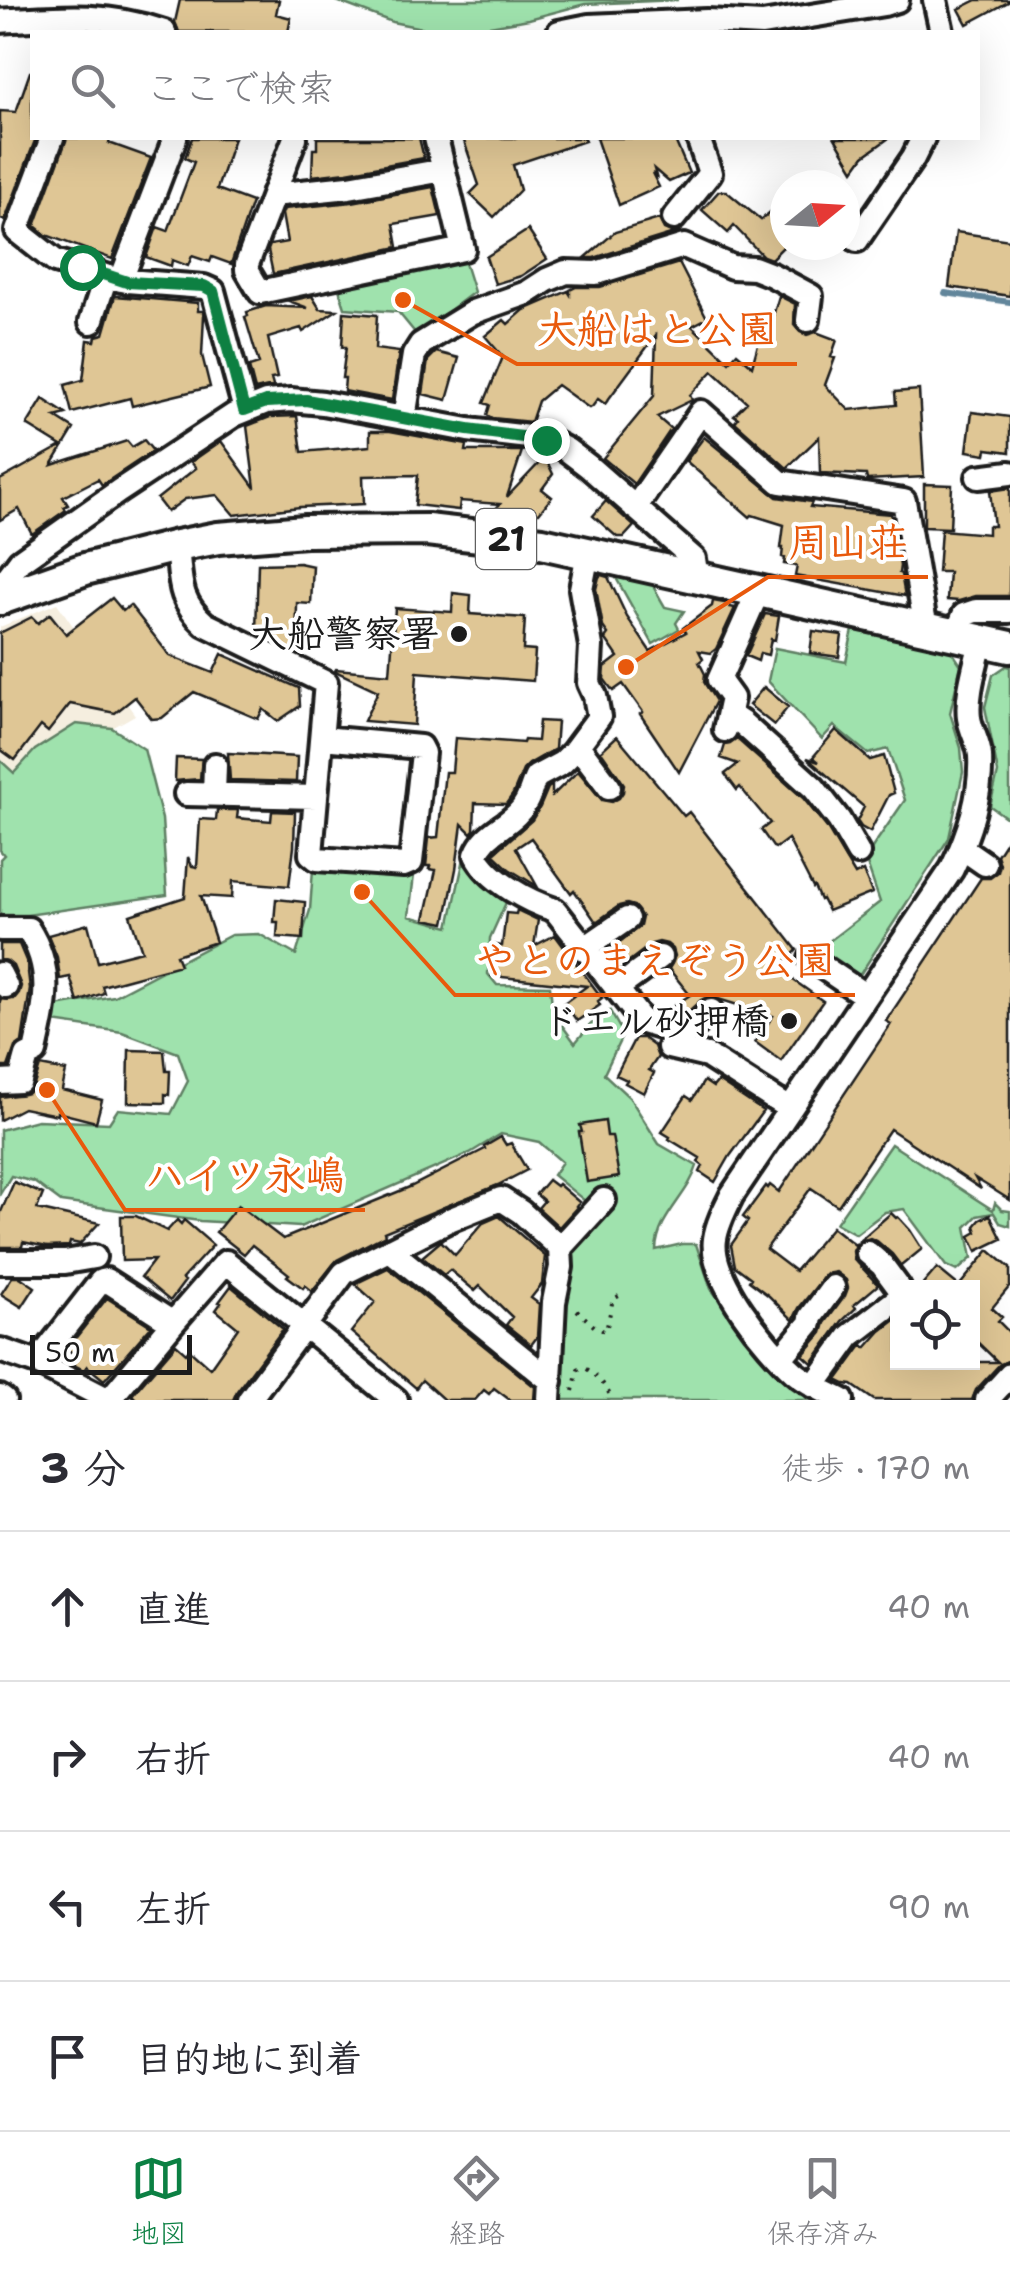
<!DOCTYPE html>
<html lang="ja">
<head>
<meta charset="utf-8">
<style>
  body { margin:0; font-family:"Shantell Sans","Klee One",sans-serif; background:#f2f2f3; color:#2b2b33 }
  .controls { position:absolute; right:30px; bottom:30px; display:grid; overflow:hidden; border-radius:0px; box-shadow:0 10px 40px #0002 }
  .controls button { width:90px; height:90px; display:grid; place-items:center; padding:0; border:0; border-bottom:2px solid #e1e1e2; background:#fff; color:#2b2b33; font:50px sans-serif }
  .compass { position:absolute; left:770px; top:170px; width:90px; height:90px; border-radius:50%; background:#fff; box-shadow:0 10px 40px #0002; rotate:72deg }
  .scale { position:absolute; left:30px; bottom:25px; width:162px; box-sizing:border-box; padding-left:10px; border:5px solid #1c1c1c; border-top:0; font-size:28px; line-height:35px; white-space:nowrap; color:#1c1c1c; -webkit-text-stroke:8px #fff; paint-order:stroke }
  .stop { position:absolute; width:30px; height:30px; margin:-22px; border:8px solid #0b8043; border-radius:50%; background:#fff }
  .stop.end { background:#0b8043; border-color:#fff; box-shadow:0 2px 10px #0008 }
  .list { margin:0; padding:0; list-style:none }
  h2 { display:flex; justify-content:space-between; align-items:center; height:130px; margin:0; padding:0 40px; font-size:42px }
  h2 small { font-size:32px; font-weight:400; color:#7c7c81 }
  .list li { display:grid; grid-template-columns:65px 1fr auto; gap:30px; align-items:center; box-sizing:border-box; height:150px; padding:0 40px; border-top:2px solid #e1e1e2 }
  .list b { display:block; font-size:38px; white-space:nowrap }
  .list em { font-size:32px; font-style:normal; color:#7c7c81 }
  .icon { flex:none; width:55px; height:55px; fill:none; stroke:currentColor; stroke-width:2; stroke-linecap:round; stroke-linejoin:round }
  .map { position:relative; flex:none; width:1010px; height:1400px; overflow:hidden }
  .search { position:absolute; background:#fff; box-shadow:0 10px 40px #0002; left:30px; right:30px; top:30px; height:110px; display:flex; align-items:center; gap:25px; box-sizing:border-box; padding:0 35px; border-radius:0px; color:#7c7c81; font-size:38px }
  .sheet { height:730px; background:#fff }
  nav { display:flex; justify-content:space-around; align-items:center; box-sizing:border-box; height:140px; border-top:2px solid #e1e1e2; background:#fff; font-size:28px; color:#7c7c81 }
  nav a { display:grid; justify-items:center; gap:5px }
  nav .on { color:#0b8043 }
  .map>svg:first-child { display:block }
  .built { fill:#f5eedf }
  .green { fill:#9fe2ad; stroke:#5e7f64; stroke-width:2.5 }
  .lines { fill:none; stroke-linecap:round; stroke-linejoin:round }
  .stream { stroke:#62869b; stroke-width:6 }
  .building { fill:#dfc695; stroke:#1c1c1c; stroke-width:2.5 }
  .minor-casing { stroke:#1c1c1c; stroke-width:30 }
  .major-casing { stroke:#1c1c1c; stroke-width:38 }
  .path { stroke:#1c1c1c; stroke-width:4; stroke-dasharray:2.5 8; stroke-linecap:butt }
  .minor { stroke:#fff; stroke-width:22 }
  .major { stroke:#fff; stroke-width:30 }
  .route { stroke:#0b8043; stroke-width:12 }
  .poi-dot { fill:#1c1c1c; stroke:#fff; stroke-width:4 }
  .labels { text-anchor:middle; stroke-width:8; stroke-linejoin:round; paint-order:stroke }
  .shield { fill:#fff; stroke:#606060; stroke-width:2.5 }
  .shield-label { font-size:35px; font-weight:bold; fill:#1c1c1c }
  .poi-label { font-size:38px; font-weight:bold; fill:#1c1c1c; stroke:#fff; text-anchor:end }
  .leader { fill:none; stroke:#e8590c; stroke-width:4 }
  .callout-dot { fill:#e8590c; stroke:#fff; stroke-width:4 }
  .callout-label { font-size:40px; text-anchor:middle; font-weight:bold; fill:#e8590c; stroke:#fff; stroke-width:8; stroke-linejoin:round; paint-order:stroke }
</style>
</head>
<body>
<div class="map">
<svg width="1010" height="1400" viewBox="0 0 1010 1400">
  <rect width="100%" height="100%" fill="#fff"/>
  <filter id="ink" filterUnits="userSpaceOnUse"><feTurbulence type="fractalNoise" baseFrequency=".01" numOctaves="2"/><feDisplacementMap in="SourceGraphic" scale="20" xChannelSelector="R" yChannelSelector="G"/><feConvolveMatrix kernelMatrix="1 2 1 2 8 2 1 2 1" color-interpolation-filters="sRGB"/></filter>
  <g filter="url(#ink)">
    <path class="built" d="M57,603l78,112 -23,13 -36,-4 -41,26 -21,24 -14,-14v-133z"/>
    <path class="green" d="M334,0h344l-93,4 -56,15 -74,13h-13l-50,-10z
      M464,260l10,32 -57,43 -19,-23 -53,-4 -7,-22z
      M615,576l39,9v3l11,19 19,4 -8,12 3,6 -26,15z
      M853,630l95,16 13,19 -11,48 11,35 2,24 -14,66 -90,138 -40,-27 61,-47 -15,-44 40,-58 -17,-51 -20,5 -34,-28 -12,13 -54,-58 7,-33 71,14z
      M1006,666l4,1v153l-20,-14 8,-33 -13,-66 8,-32z
      M76,724l36,4 32,21 18,70 5,76 -140,20h-27v-56l4,-4 -4,-5v-90l14,13 21,-23z
      M463,863l45,35 -18,40 -2,36 9,11 53,1 3,27 22,30 15,-18 20,-14 13,23 -19,40 26,24 29,46 38,22c-9,30 -40,51 -41,84l26,-6h14l15,45 59,78 11,12 32,16v5h-253l11,-153 19,-42 -37,-30 9,-13 -23,-20 -38,-8 -31,19 -170,74 -100,-6 -139,-19 -27,-20 -23,-6 -11,18v-64l37,-10 72,3 9,-14 53,5 17,-33 -10,-28 -56,-21 -69,-10 3,-16 58,-10 117,-61 28,-1 37,21 14,-45 3,-41 101,6 -5,41 40,11z
      M891,1144l102,66 2,-7 7,7 8,1v15l-10,-3 -6,-10 -17,3 -11,11 6,31 -15,13 -11,-5 -42,-57 -19,3 -29,22 -20,-11z"/>
    <g class="lines">
      <path class="stream" d="M945,293l65,9"/>
    </g>
    <path class="building" d="M180,0h99l-3,14 15,4 -3,14h-109l-4,-10z
      M977,0h33v1l-43,23 -8,-15z
      M30,72h2v66h4l-31,82 -5,-2v-107l16,1z
      M67,138h44l-2,5 42,15 -39,101 -66,-24 -11,-9z
      M192,138h42l-17,51 35,13 -21,62 -19,-7 -2,5 -18,-6 -4,10 -16,-6 -1,6 -25,-9 11,-30 11,4 26,-69 -9,-4z
      M317,138h102l5,20 -77,14 -35,4 1,-27h4z
      M463,138h121l1,3 -72,24 7,25 -26,27 -24,-23 9,-9z
      M596,138h78l15,35 -20,9 -15,-13 2,7 -4,-3 7,14 -40,18z
      M835,138h54l-25,18 -10,14z
      M433,187l7,29 -46,8 4,23 -125,27 -5,-24 2,-5 17,-3 -5,-28 2,-5 68,-7z
      M719,191h7l35,29 24,-21v46l-14,14 -8,-3 -29,-30 -6,7 -26,-23z
      M659,219l5,10 10,4 -80,25h-9l30,-26z
      M528,230l19,29 -26,17 -26,8 -9,-27z
      M956,232l54,8v56l-61,-9z
      M679,263l28,55 -15,8 37,36 8,-9 15,13 8,-29 6,2 13,-43 16,8 -1,21 6,7 7,3 9,-3 21,8 -6,17 4,1 -10,27 24,25 47,-5 -1,-13 24,-2 5,87 -57,3 -1,-5 -46,-2 -1,-36 -32,31 -52,-46 3,-4 -4,-3 13,-13 -34,-31 -23,24 2,5 -35,17 14,12 -37,55 -31,-26 51,-62 2,-61 -51,69 -7,-5 -6,8 -3,1 -32,-23 -19,16 -7,21 -39,-4 -5,-3 3,-10 -6,-2 19,-46 -18,-21 19,-16 4,4 16,-14 44,-19 2,3v-4l6,-3h24z
      M115,296l83,7v8h5l1,4 -2,40 8,32 -78,19 -2,-8 -58,15 -7,-28 18,-5 5,-40 7,1 1,-5 8,-2z
      M312,296l8,13 17,1 -34,22 -2,-4 -33,10 9,40 -6,1 2,7 -18,4 -6,-23 10,-3 -14,-47 3,-1 -1,-4 19,-6 42,2 -19,-7z
      M344,312l33,3 -2,34 24,3 -7,48 -48,-9 1,-13h-3l4,-31h-4z
      M436,352l23,6 -12,42 -24,-6 5,-34z
      M43,399l23,15 -11,3 19,12 -22,36 75,-24 5,6 12,-7 9,11 -51,34 -4,-6 -35,18 5,8 -4,2 2,3 -34,24 -13,-25 -19,11v-40l61,-34 -34,-21z
      M972,412l38,5v35l-23,-3 -1,5 -19,-3z
      M297,416l5,36 68,-6v-15h20l77,14 -1,6h56l-15,46 38,-40 8,17 -11,15 10,8 -13,16 -46,-1 7,-8 -40,-3 -1,9 -44,-5 3,-30 -55,1 1,28 -64,3 -66,8 -17,-20 -32,4 -18,13 -10,-13 39,-31 -5,-6 30,-21 34,47 -8,-62 23,-9z
      M704,437l73,60 35,5 -2,5 81,7 9,52 -1,7 2,1 4,22 -110,-20 2,-10 -13,-2 1,-6 -3,-1 1,-9h-2l3,-23 -32,-10 -2,2 -64,-56z
      M924,484l28,1 -2,43 -26,-1z
      M1010,488l-1,108h-33l-17,5 -12,-1 2,-28h-11l3,-42 47,4v-8h6l-4,-35z
      M606,501l28,25 -10,11h-7l-24,-21z
      M299,563l14,3 -2,38 -14,-1 -1,49 -40,-20 2,-68z
      M601,575l7,2 19,40 23,34 36,-19 -3,-4 29,-22 1,-5 17,3v3l5,1 -19,41 -5,4 -12,-2 4,8 -4,3 6,12 -1,8 12,19 -37,71 -39,-58 3,-2 -20,-28 -10,7 -9,-12 1,-12 13,-10 -13,-19 3,-4 -5,-7 -7,-38 3,-12z
      M453,593l18,2 -1,19 55,4 -2,32 12,1 -2,30 -116,-9 -3,53 -50,-4 14,-30 -43,-20 1,-2 54,5 5,-66 57,4z
      M112,598l11,13 7,-6 40,51 43,17 9,-19 77,34 1,18 -22,15 -15,-12 -5,10 -64,-27 -32,26 -10,1 -17,-22 -20,16 -45,-9 -22,28 -7,-6 -26,34 -15,-11v-116l32,-16 6,6 12,-9 16,20z
      M765,614l14,2 -4,24 -4,-1 -3,16 -8,-2 -2,8 -12,-5z
      M813,631l29,4 -3,22 -29,-4z
      M764,687l24,20 -14,18 -25,-20z
      M539,721l18,1 -2,27 -26,15 -6,6 -10,24 -7,10 -31,-1 -1,27 -3,3 -9,-9 -6,45 -11,54 -20,-4 11,-49 -7,-1 1,-3h-4l3,-28 9,-1 7,-65h7l3,-34 68,5 1,-3 13,1z
      M836,730l34,30 14,-4 10,37 -5,2 -19,37 -9,-5 -4,-6 7,-14 -57,-49 12,4 -6,-5z
      M617,736l67,80 5,-4 108,138 -12,13 1,2 -7,5 44,31 -42,60 -26,-19 18,-26 -64,-20 -8,4 -20,18 -18,-5 27,-18 -21,-26 6,-13 -2,-7 -6,-5 -8,-2 -7,2 -32,24 -10,-12 4,-3 -3,-4 29,-23 2,-9 -8,-11 -7,-2 -8,2 -23,16 -22,-32 -3,3 -40,-55 -15,10 21,38 -28,-17 -16,-15 39,-34 8,-13 8,-19 4,-3v11l26,-25 24,29 10,2 7,-4 4,-6 1,-8 -23,-33z
      M737,739l66,59 24,30 28,47 8,-4 9,22 -44,18 -6,-12 -2,1 -6,-13 -1,1 -25,-49 -12,9 -3,-1 -12,-17 9,-7 -30,-36 -3,3 -12,-16 13,-10 -17,-6 4,-13 5,-1z
      M228,753l69,4 -1,25 -66,-2z
      M176,758l26,1 -2,20 -25,2z
      M217,810h21l-1,8 34,3 1,-10 23,1 -1,35 -5,39 -56,-5 -1,17 -31,-2 15,46 -40,13 4,10 -78,21 2,7 -26,9 -8,-25 -10,2 -3,-22 -9,-22 40,-11 10,38 44,-11 -12,-36 55,-18 3,-40 4,9 5,1 3,-48 16,1z
      M1010,835v365l-35,-22 6,11 -91,-60 -52,77 -27,-18 -45,61 29,22 37,-44 23,18 2,-2 -4,8 1,8 24,26 -24,20 2,3 -14,13 -30,42 -9,-8 19,-22 3,-10 20,-27 3,-8 -2,-8 -10,-8 -10,2 -27,34 -6,12 -24,-24 -20,-15 2,-3 -16,-12 -4,-21 17,-24 -5,-4 23,-31 2,2 2,-3 9,7 112,-168 -5,-3 95,-143h9l8,-6 2,-8 -3,-9z
      M276,899l29,3 -2,37 -26,-2 1,-15h-4z
      M517,910l21,10 -4,26 21,-11 47,63 -4,3 2,4 -23,16 -13,-18 23,-17 -95,-10 3,-31 7,1 4,-33 10,1z
      M0,944h19l8,19 3,26 -8,53 -7,5 -7,20h-8v-68h14l5,-6 2,-7 -8,-20 -6,-5 -7,-2z
      M635,1038h8l11,8 4,11 -9,13 5,3 -10,20 -19,-10 2,-3 -11,-5z
      M129,1050l35,1 2,20h4l-1,24 -4,-1v9l-37,-1z
      M40,1066l26,5 -4,19 40,10 -6,22 -39,-10v3l-34,-7 -23,12v-23l28,-4 6,-8z
      M704,1081l9,6 5,-6 45,30 -33,45 -15,26 -15,-10 3,-6 -5,-4 2,-4 -31,-19 1,-2 -8,-5 24,-36 6,4z
      M605,1121l2,15h5l7,41 -32,5 -8,-50h3l-2,-7z
      M501,1137l5,8 5,-2 16,27 -29,15 -114,47 1,3 -48,25 -25,31 -7,-6 -2,3 -16,-12 2,-2 -37,-29 -8,9 -28,-22 22,-27 45,34 129,-53 73,-37 -1,-2z
      M548,1180l8,6 2,-2 21,18 -3,4 1,1 -18,20 -21,-19 6,-7 -8,-7z
      M14,1182l29,12 -6,15 62,14 -19,21 -10,-2 -1,4 -22,1 -24,-5 -1,5h-22v-33z
      M891,1213l5,5 2,-1 12,13 12,19 -21,17 -9,-12 -15,-13 -7,-3 -12,4z
      M990,1215l12,24 -25,12 -7,-15 7,-4 -2,-6 5,-6z
      M121,1216h15l31,15 10,-11 4,4 3,-4 29,25 -31,34 3,2 -15,20 -29,-24 13,-17 -32,1z
      M499,1216l46,40 -3,28 -11,14 8,6 -2,33 -6,8 -25,-20 6,-8 -32,-31 -5,5 -25,-21 -6,5 -22,-18 19,-16 14,14 28,-32z
      M989,1250l21,18v18l-18,22 10,9 -4,4 12,12v27l-11,5 -23,25 -4,10h-98l-22,-15 -7,-1 -8,-4 24,-33 2,-2 3,3 15,-17 17,-13v44h100l-26,-25v-49h-52l17,-20 22,18z
      M388,1268l147,119 -1,13h-24l-16,-12 -5,6 -5,-4 -9,10h-31l-22,-20 -6,8 -65,-56 24,-30 -20,-18z
      M12,1277h8l15,10 -13,20 -21,-13z
      M231,1286l52,43 -46,62 -4,9h-96l-5,-5 44,-51 10,9 3,-4 21,19 28,-40 -22,-18 5,-7 -2,-1z
      M107,1298l44,28 -47,54 -17,-14 -3,4 -8,-4 -7,-6 5,-6 -7,-5z"/>
    <g class="lines">
      <g class="minor-casing">
        <path id="minor" d="M935,0l7,32
          M0,21c61,-4 105,-9 164,11
          M559,32l30,-6 118,-5 55,3 122,-20 13,-4
          M52,138l-35,93 38,30 54,16 18,4 77,6 9,4 32,119
          M295,138l-48,126v6l13,22 203,-43 -27,-111
          M274,192l8,2 67,-7 95,-17
          M674,218l36,-45 -12,-35
          M857,240l56,-82 10,-20
          M121,280l54,-142
          M91,322l15,-46
          M404,418l10,-63 7,-11 52,-32 54,-19 20,-13 19,-8 30,1 88,-27 48,21 22,1 18,7 39,21 -3,24
          M978,477l32,-4
          M635,508l66,-96 79,70 124,19 22,128
          M177,546c4,34 0,53 28,78l121,59 -15,171 6,5 87,6 7,-3 12,-109 -3,-6 -98,-9
          M588,553l-7,36 10,57 -2,37 6,13 4,21 -26,35 -11,11 -26,14c-6,13 -7,26 -19,37 -15,15 -33,20 -41,41 12,25 53,47 79,55l88,112 42,13 26,-24
          M6,597l2,-20 12,-16 99,-70 115,-76 32,-13 25,-2 32,3 145,27 78,9 21,11 21,16 106,93 3,19
          M956,635l8,-20 12,-4h34
          M730,715l12,8 72,65 25,32 19,33
          M725,730l7,-32 -13,-18 39,-88
          M578,746l31,41
          M186,794l130,3
          M214,794l1,-29
          M962,848l23,16
          M0,929h28c27,42 17,77 7,123l-8,4 -7,25 -20,1
          M585,948l42,-29
          M811,959l55,37
          M0,974l6,12
          M616,989l44,-32
          M669,1047l38,9 83,53
          M560,1248l44,-48
          M390,1250l161,131
          M868,1253l14,12 17,23
          M0,1262h65l29,-5
          M0,1350l37,13 72,37
          M781,1358l29,-35 1,-6 22,-30
          M37,1363l64,-82 5,-1 67,43 53,-61 170,138
          M814,1386l36,-50 48,-37
          M0,1397l4,3
          M109,1400l64,-77
          M249,1400l95,-127 105,-53 52,-21 20,13 39,36 1,19 -7,35 -5,98
          M842,1400c-16,-8 -34,-16 -48,-28 -28,-25 -85,-94 -79,-133 2,-15 10,-30 17,-44l220,-326c17,-35 30,-74 28,-113 -1,-13 -9,-25 -11,-38 -3,-24 7,-53 12,-77
          M987,1400l23,-25"/>
      </g>
      <g class="major-casing">
        <path id="major" d="M0,599l85,-30 92,-23 41,-8 87,-7 122,-1 115,13 468,104"/>
      </g>
      <path class="path" d="M577,1310l20,19 9,2 7,-32 8,-4
        M573,1391l5,-21 5,-3c15,7 22,19 30,33"/>
      <use href="#minor" class="minor"/>
      <use href="#major" class="major"/>
    </g>
  </g>
  <g class="lines" filter="url(#ink)">
    <path class="route" d="M82,267l45,15 77,4 9,5 31,119 22,-8 40,-2 162,30 78,10"/>
  </g>
  <g class="poi-dot">
    <circle cx="459" cy="634" r="10"/>
    <circle cx="789" cy="1021" r="10"/>
  </g>
  <g class="labels">
    <rect class="shield" x="476" y="509" width="60" height="60" rx="8"/>
    <g class="shield-label">
      <text x="506" y="551">21</text>
    </g>
    <g class="poi-label">
      <text x="439" y="647">大船警察署</text>
      <text x="769" y="1034">ドエル砂押橋</text>
    </g>
  </g>
  <path class="leader" d="M403 300L517 364H797M626 667L768 577H928M362 892L455 995H855M47 1090L125 1210H365"/>
  <g class="callout-dot">
    <circle cx="403" cy="300" r="10"/>
    <circle cx="626" cy="667" r="10"/>
    <circle cx="362" cy="892" r="10"/>
    <circle cx="47" cy="1090" r="10"/>
  </g>
  <g class="callout-label">
    <text x="657" y="343">大船はと公園</text>
    <text x="848" y="556">周山荘</text>
    <text x="655" y="974">やとのまえぞう公園</text>
    <text x="245" y="1189">ハイツ永嶋</text>
  </g>
</svg>
<div class="controls">
<button><svg class="icon" aria-label="locate" viewBox="0 0 24 24"><circle cx="12" cy="12" r="6"/><path d="M12 2v4M12 18v4M2 12h4M18 12h4"/></svg></button>
</div>
<svg class="compass" viewBox="-18 -18 36 36"><path d="M0-13l5 13h-10z" fill="#e53935"/><path d="M0 13l5-13h-10z" fill="#7c7c81"/></svg>
<div class="scale">50 m</div>
<div class="stop" style="left:82px;top:267px"></div>
<div class="stop end" style="left:546px;top:440px"></div>
<div class="search"><svg class="icon" aria-label="search" viewBox="0 0 24 24"><circle cx="10" cy="10" r="6"/><path d="M15 15l6 6"/></svg>ここで検索</div>
</div>
<section class="sheet">
<h2>3 分<small>徒歩 · 170 m</small></h2>
<ul class="list">
<li><svg class="icon" aria-label="ahead" viewBox="0 0 24 24"><path d="M12 20V5M6 11l6-6 6 6"/></svg><div><b>直進</b></div><em>40 m</em></li>
<li><svg class="icon" aria-label="right" viewBox="0 0 24 24"><path d="M7 20v-9h11M14 6l5 5-5 5"/></svg><div><b>右折</b></div><em>40 m</em></li>
<li><svg class="icon" aria-label="left" viewBox="0 0 24 24"><path d="M17 20v-9H6M10 6l-5 5 5 5"/></svg><div><b>左折</b></div><em>90 m</em></li>
<li><svg class="icon" aria-label="arrive" viewBox="0 0 24 24"><path d="M6 21V4h12l-3 4 3 4H6"/></svg><div><b>目的地に到着</b></div></li>
</ul>
</section>
<nav>
<a class="on"><svg class="icon" aria-label="map" viewBox="0 0 24 24"><path d="M3 6l6-2 6 2 6-2v14l-6 2-6-2-6 2zM9 4v14M15 6v14"/></svg>地図</a>
<a><svg class="icon" aria-label="directions" viewBox="0 0 24 24"><path d="M12 3l9 9-9 9-9-9zM9 14v-3h6M13 9l2 2-2 2"/></svg>経路</a>
<a><svg class="icon" aria-label="saved" viewBox="0 0 24 24"><path d="M7 4h10v16l-5-4-5 4z"/></svg>保存済み</a>
</nav>
</body>
</html>
